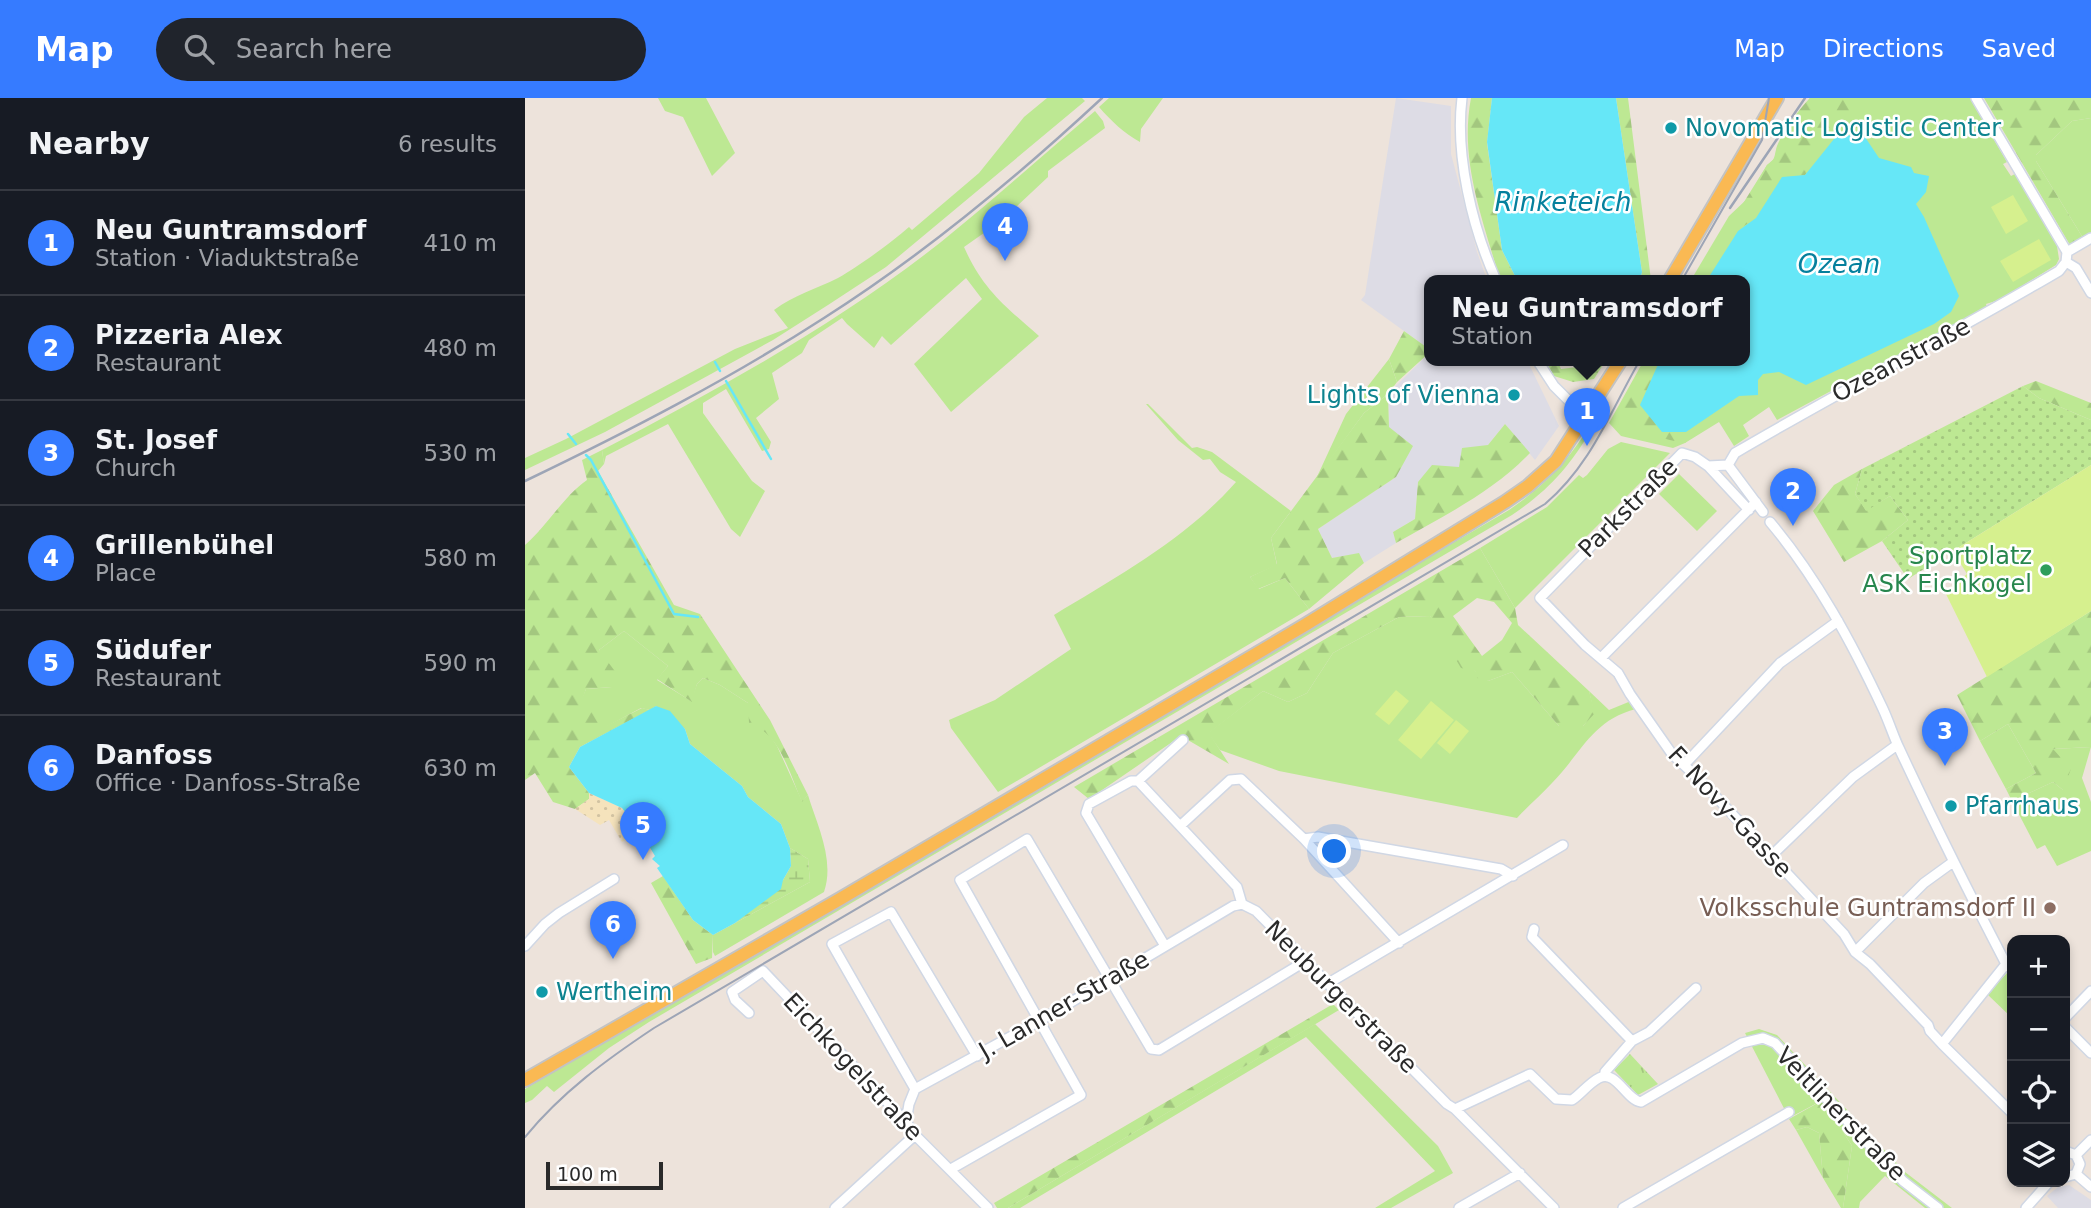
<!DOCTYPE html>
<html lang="en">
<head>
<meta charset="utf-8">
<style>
  body { margin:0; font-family:"DejaVu Sans",sans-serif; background:#20242c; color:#f1f3f6 }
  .controls { position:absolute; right:21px; bottom:21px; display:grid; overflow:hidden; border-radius:14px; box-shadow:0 4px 10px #0003 }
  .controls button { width:63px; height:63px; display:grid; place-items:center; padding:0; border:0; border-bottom:2px solid #363941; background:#171b24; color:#f1f3f6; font:35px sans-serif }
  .scale { position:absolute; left:21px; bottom:18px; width:117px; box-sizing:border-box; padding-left:7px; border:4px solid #2a2a2a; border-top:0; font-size:19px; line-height:24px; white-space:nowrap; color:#2a2a2a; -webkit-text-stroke:5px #fff; paint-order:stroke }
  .you { position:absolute; left:810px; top:754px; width:24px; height:24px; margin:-18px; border:5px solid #fff; border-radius:50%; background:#1a73e8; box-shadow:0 0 0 10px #1a73e833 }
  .badge { display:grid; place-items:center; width:46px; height:46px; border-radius:50%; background:#367bff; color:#fff; font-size:23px; font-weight:700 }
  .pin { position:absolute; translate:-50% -58px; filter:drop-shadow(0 2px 4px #0008) }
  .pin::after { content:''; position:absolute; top:37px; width:24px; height:21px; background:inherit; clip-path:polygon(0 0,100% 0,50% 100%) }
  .popup { position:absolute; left:899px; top:177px; width:326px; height:91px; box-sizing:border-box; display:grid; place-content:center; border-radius:14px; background:#171b24; filter:drop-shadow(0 2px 5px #0005); font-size:23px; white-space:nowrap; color:#9ea1a6 }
  .popup b { font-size:26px; color:#f1f3f6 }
  .popup::after { content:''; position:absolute; left:50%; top:100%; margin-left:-14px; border:14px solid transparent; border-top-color:#171b24 }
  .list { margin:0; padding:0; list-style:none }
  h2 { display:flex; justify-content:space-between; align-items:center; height:91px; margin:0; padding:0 28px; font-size:30px }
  h2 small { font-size:23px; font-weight:400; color:#9ea1a6 }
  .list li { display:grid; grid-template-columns:46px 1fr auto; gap:21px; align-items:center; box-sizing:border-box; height:105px; padding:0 28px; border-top:2px solid #363941 }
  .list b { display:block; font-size:26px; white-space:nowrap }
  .list p { margin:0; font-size:23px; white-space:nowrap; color:#9ea1a6 }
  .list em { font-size:23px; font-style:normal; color:#9ea1a6 }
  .icon { flex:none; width:38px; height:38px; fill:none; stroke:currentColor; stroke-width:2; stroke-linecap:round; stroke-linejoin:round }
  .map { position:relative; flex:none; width:1566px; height:1110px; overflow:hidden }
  header { display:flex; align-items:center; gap:42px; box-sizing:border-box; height:98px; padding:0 35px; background:#367bff; color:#fff }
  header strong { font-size:33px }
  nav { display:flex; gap:38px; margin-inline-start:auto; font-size:24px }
  .search { width:490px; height:63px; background:#20242c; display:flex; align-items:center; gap:18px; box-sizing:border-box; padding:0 24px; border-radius:38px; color:#9ea1a6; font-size:26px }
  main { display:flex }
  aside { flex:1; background:#171b24 }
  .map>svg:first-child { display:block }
  .industrial { fill:#dddce5 }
  .grass { fill:#bde893 }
  .forest { fill:url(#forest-firs); fill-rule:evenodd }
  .wetland { fill:url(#wetland-marsh) }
  .sand { fill:url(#sand-dots) }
  .park { fill:url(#park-tufts) }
  .garden { fill:url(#garden-dots) }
  .pitch { fill:#d6f08e }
  .water { fill:#66e7f7 }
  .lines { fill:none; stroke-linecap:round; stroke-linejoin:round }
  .stream { stroke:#66e7f7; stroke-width:2.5 }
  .minor-casing { stroke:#d0d7e4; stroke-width:12 }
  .major-casing { stroke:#c3c3c3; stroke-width:16 }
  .minor { stroke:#fff; stroke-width:9 }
  .major { stroke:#fab953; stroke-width:12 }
  .tram { stroke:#9da5b6; stroke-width:2 }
  .rail { stroke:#9da5b6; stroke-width:2.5 }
  .culture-dot { fill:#0f9aa8; stroke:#fff; stroke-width:2.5 }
  .leisure-dot { fill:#2e9e5b; stroke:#fff; stroke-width:2.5 }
  .education-dot { fill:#8d6e63; stroke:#fff; stroke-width:2.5 }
  .labels { text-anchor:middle; stroke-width:5; stroke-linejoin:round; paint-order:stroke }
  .culture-label { font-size:24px; fill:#0d838f; stroke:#fff; text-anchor:start }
  .street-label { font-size:24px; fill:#2a2a2a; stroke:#fff }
  .leisure-label { font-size:24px; fill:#27864d; stroke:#fff; text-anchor:end }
  .education-label { font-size:24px; fill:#785e54; stroke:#fff; text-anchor:end }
  .water-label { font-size:26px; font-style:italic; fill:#05809d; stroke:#fff }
</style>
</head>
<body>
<header>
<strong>Map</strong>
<div class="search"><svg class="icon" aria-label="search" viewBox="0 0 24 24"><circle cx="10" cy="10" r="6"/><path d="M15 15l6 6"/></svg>Search here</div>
<nav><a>Map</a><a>Directions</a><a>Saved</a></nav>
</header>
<main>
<aside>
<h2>Nearby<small>6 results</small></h2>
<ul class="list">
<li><span class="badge">1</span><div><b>Neu Guntramsdorf</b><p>Station · Viaduktstraße</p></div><em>410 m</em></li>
<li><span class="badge">2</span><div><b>Pizzeria Alex</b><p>Restaurant</p></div><em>480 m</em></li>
<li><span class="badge">3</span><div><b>St. Josef</b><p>Church</p></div><em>530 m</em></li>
<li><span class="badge">4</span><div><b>Grillenbühel</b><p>Place</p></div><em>580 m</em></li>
<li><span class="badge">5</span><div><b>Südufer</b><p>Restaurant</p></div><em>590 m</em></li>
<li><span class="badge">6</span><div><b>Danfoss</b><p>Office · Danfoss-Straße</p></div><em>630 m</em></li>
</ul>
</aside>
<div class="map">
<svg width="1566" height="1110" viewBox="0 0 1566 1110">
  <defs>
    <pattern id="forest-firs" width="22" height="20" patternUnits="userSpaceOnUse" patternTransform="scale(1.75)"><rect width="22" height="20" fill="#bde893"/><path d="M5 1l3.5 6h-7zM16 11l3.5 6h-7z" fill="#a3c77f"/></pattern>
    <pattern id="wetland-marsh" width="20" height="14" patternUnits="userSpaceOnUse" patternTransform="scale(1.75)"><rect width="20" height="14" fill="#bde893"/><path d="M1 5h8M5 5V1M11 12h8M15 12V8" fill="none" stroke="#a3c77f"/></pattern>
    <pattern id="sand-dots" width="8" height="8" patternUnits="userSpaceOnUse" patternTransform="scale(1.75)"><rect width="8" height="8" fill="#f5e3bc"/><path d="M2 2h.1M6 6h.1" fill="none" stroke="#d2c3a2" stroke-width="1.8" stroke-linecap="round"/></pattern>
    <pattern id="park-tufts" width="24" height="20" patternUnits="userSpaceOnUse" patternTransform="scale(1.75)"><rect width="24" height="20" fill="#bde893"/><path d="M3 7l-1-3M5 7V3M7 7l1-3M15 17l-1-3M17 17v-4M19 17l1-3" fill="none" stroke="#a3c77f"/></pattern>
    <pattern id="garden-dots" width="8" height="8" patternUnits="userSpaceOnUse" patternTransform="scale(1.75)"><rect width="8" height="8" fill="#bde893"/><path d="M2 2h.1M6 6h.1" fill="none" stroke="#a3c77f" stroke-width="1.8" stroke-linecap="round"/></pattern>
  </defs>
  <rect width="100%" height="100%" fill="#ede3db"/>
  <path class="industrial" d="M871,0l55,8v48l26,98 10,28h-58v69l-68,-49 4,-5z
    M904,255v7h98l32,66 -24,34 -30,-36 -17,21 -28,22 -42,15 -3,37 -22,13 3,11 -32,20 -5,-9 -27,4 -14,-29 78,-52 -7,-50 -1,-33z
    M1544,1087l22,15v8h-33l-11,-12 11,-9z"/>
  <path class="grass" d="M133,0h48l29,55 -23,23 -29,-59 -18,-6z
    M522,0h35l3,3 -199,166 -58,38 -55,35 -168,92 -80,38v-12l41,-19 169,-90 53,-21 -14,-18c20,-15 42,-21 64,-32 21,-12 53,-35 71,-51l3,3 67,-57 45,-56z
    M584,0h54l-22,31 -1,13c-16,-9 -29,-21 -41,-35z
    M1285,0h160l37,64 -4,2 8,12 4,-2 42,72 2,13 -3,6 -57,35 -13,4 1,3 -210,113 -8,-13 -26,18 6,11 -15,10 -15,-24 -34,21 -12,5 -52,-12 -12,-13 35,-63h101v-80h-54l38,-64 18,-17 20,-34 8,-7 2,-11 17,-29z
    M570,13l8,10 2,7 -57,43v6l-47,44 -37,26c19,43 41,59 75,89l-88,76 -37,-48 68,-65 -16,-21 -75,67 -9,-9 -8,12 -27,-24 -5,-6 -33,22 -7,13 -30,20 7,26 -23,19 15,24 -2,7 -7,2 -36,-62 -23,14v10l49,68 13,10 -25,46 -9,-8 -63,-105 -62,32 -2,8 -2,-14c117,-61 235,-126 339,-208 52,-42 102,-87 154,-131z
    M1566,20v115l-8,5 -47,-77v-6l36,-34z
    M864,261l8,23 -9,12 -24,19 -48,66 30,-65z
    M621,306h2l44,44 5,-1 15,5 79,59 -20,27 6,27 -27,12 9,12 26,-11 24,31 -311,183 -47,-64 -2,-8 46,-20 76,-51 -17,-34c64,-39 132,-76 182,-133l-16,-10 -10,-13 -7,1 -25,-20z
    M1064,329l3,2c-23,38 -43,61 -80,86l-863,507 -40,26 -55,44 -7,-6 -15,14 -7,3v-14l75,-45 909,-534c36,-25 56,-45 80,-83z
    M1096,344l49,11 -155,155 -35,-60 67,-41 32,-32 4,3 4,-3 21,-26z
    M1154,376l38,37 -20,20 -38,-37z
    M905,518l45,55 13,10 24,-9 47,54h24l11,-13 -5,-22 20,19 22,-9 5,8c-44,11 -55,45 -84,74 -11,12 -24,23 -35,35l-238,-47 -59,-21 -12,-17 55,-42 25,11 19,-9 26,-40 66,-36z
    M99,533l44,35 -11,14 34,21 6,-17 6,-6 17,7 28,18 29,43 25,55 6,-6c9,30 27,65 16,97l-109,64 -2,-4v-17l97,-53 -2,-23 -18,-11 -9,-24 -33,-27 -6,-11 -52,-42 -5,-15 -29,-23 -6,4 -9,-2 -39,21 -21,-28 5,-12 26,-2 -13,-37z
    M1483,626l28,49 -30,16 -26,-48z
    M1566,649l-9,31 9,24v49l-34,15 -12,-21 -8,4 -25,-48 41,-19 10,8 -10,-41z
    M1482,875l5,7v38l-25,-24z
    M790,926l123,122 15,27 -62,35h-16l60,-37 -129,-134 -286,171h-12z
    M1234,931l18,6 128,137 47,36h-27l-40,-32 -25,26 -1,6h-16l9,-62 -29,-46 -34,18 -44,-85z
    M1282,1029l12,6 4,45 -27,-48z"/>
  <path class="forest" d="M946,0h21l-5,45 15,107 15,30h-17c-17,-60 -41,-119 -29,-182z
    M1091,0h12l23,182h-11l2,-8z
    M1285,0h61l6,8 -24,2 12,29 -28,-2 -32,40 -23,2c-16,25 -27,51 -58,57l43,-69c9,-5 7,-10 10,-19 7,-17 21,-35 33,-48z
    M1459,0h107v20l-19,3 -36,34v6l47,77 -13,7z
    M879,233l25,18v4l-32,29 -8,-23z
    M1020,262h12l4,9 33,-4 3,-5h9l-12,19 -21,3 -19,-6z
    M1124,262h11l-8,14 34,58 11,-8 2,6 -14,13c-29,-5 -46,-11 -62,-37z
    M1511,283l55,22v17l-52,-22 -16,-12z
    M863,296l1,33 24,19 -17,31 -78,52 14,29 27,-5 5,10 -55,46 -24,-31 -27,11 -8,-12 27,-13 -6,-26 93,-125z
    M980,326l25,29c-37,39 -88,64 -134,90l-3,-11 22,-13 3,-37 14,-17 27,2 3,-19 26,-3z
    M77,352l2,14 -6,7 76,134 26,9 70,106 38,75 -6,7c-12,-27 -22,-69 -53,-79l-1,-20 -28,-18 -17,-7 -6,6 -5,18 -35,-23 11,-13 -44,-35 -25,19 24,32 -11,5 -26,2 -4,12 18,4 2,23 40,-20 8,2 -70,37 -11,20 20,26v6l-14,10 -22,-7 -18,-29 -10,7v-235c23,-20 37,-47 62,-65l-5,-20z
    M1337,371l-7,25 11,16 24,-14 18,24 -26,21 -38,21 -31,-51 21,-26z
    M955,450l35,60 3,17 71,66 6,22 -12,13h-24l-47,-54 -24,9 -11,-3 -2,-7 -14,-3 -31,-52 -31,1 -66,36 -26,40 -19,9 -25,-11 -54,42 20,31 -48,-28 -92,63 -15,-12zM952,500l17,4 18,21 -10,17 -20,16 -29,-40z
    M1566,513v136l-38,2 18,20 -8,21 -10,-8 -41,19 -6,-12 30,-16 -28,-49 -28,17 -23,-46z
    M138,778l30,44 20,15 -1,23 -16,6 -45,-81z
    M808,906l6,6 -331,198h-11l-3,-5z
    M1298,1002l29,46 -9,62h-2l-18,-30 -4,-45 -12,-6 -11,3 -7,-11z"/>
  <path class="wetland" d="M265,750l18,11 2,23 -75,41 48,-43 8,-14z"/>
  <path class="sand" d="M64,695l33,15 18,23 -18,11 -13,-22 -9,5 -25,-16 14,-10z"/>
  <path class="park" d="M1105,956l28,30 -20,11 -24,-25z"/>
  <path class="garden" d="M1498,288l16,12 52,22v45l-183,114 -26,-38 26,-21 -18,-24 -24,15 -11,-17 7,-25z"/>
  <path class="pitch" d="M1488,97l15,26 -22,13 -15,-27z
    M1514,141l12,21 -38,22 -13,-21z
    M1566,367v146l-104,66 -42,-85 22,-18 -14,-23z
    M871,592l13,11 -20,24 -14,-11z
    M906,603l23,19 -33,39 -23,-19z
    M931,622l13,11 -19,23 -13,-11z"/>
  <path class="water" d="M967,0h124l26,174 -2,8h-123l-15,-30 -15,-108z
    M1313,36l27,3 14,21 32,9 3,6 15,3 -3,16 -10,12 8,13 35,79 -8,16 -17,12 -128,61 -27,-13 -16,2 -5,6v15l-19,1 -53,36h-24l-22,-27 20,-45h85v-80h-38l31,-49 18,-13 26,-41 23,-2z
    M131,608l14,5 15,18 5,15 52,42 6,11 33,27 9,24 1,18 -8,14 -2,9 -46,34 -22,12 -20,-15 -36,-52 3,-2 -8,-7 3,-3 -15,-25 -18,-23 -33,-15 -20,-26 11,-20z"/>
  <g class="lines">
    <path class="stream" d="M190,264l5,9
      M201,283l45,78
      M43,336l8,10
      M61,357l5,5 83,154 24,3"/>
    <g class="minor-casing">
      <path id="minor" d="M937,0c-7,57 10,129 34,182
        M1542,154l24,-14
        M1541,164l10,6 15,25
        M1012,262l17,26 31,31
        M1203,367l-20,1 -13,-9 -13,-4 -142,145 45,47 33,28 12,21 42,60 28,26 52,55 17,23 15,12 60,64 11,18 15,12 58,61 2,6 12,13 70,69
        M1203,367l7,-12c107,-63 217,-119 324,-182l7,-9 1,-10 -91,-154
        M1203,367l35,47
        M1183,368l41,44
        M1245,424c47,56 82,121 113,187 6,13 10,26 16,39 34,73 70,145 107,216l6,6
        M1076,560l155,-156
        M1159,667l96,-102 58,-42
        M613,683l99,106 5,17 14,7 191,193 8,5 99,99
        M655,728l50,-46 11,-1 63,60 95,104
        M779,741l14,-2 183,32 12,7
        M1244,760l84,-81 44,-32
        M1009,831l-2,8 100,104 -27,31v4
        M0,848l20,-22 14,-11 55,-34
        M640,848l-79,-133 3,-9 42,-23h7l45,-41
        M1330,854l69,-69 29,-21
        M802,886l236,-139
        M224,915l-14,-13 -3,-8 31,-21 143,151 9,13 73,73
        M1540,920l26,-27
        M1540,929l26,26
        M1107,943l17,-9 47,-44
        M1417,946l64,-80
        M390,991l-83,-145 59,-32 86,144
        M930,1011l75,-35 26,25 16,1c9,-6 17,-17 27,-22 17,-9 27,22 42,24l101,-59 21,-5 12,5 128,138 35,27
        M381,1024l3,-18 6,-15 126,-69 192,-114 9,-2
        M1540,1053l11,4 4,9 -4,10 -11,3
        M1551,1057l15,-15
        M426,1071l130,-74 -121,-215 67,-41 124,210 8,1 145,-88
        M1551,1076l15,13
        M310,1110l80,-73
        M934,1110l61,-35
        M1098,1110l166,-96
        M1501,1110l23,-26"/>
    </g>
    <g class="major-casing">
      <path id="major" d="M1145,182l107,-182
        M0,982l315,-181 465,-274 200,-123 23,-16 28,-25 65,-101"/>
    </g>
    <use href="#minor" class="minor"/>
    <use href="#major" class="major"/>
    <path class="tram" d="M1157,182l80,-140 7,-42
      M0,1039c37,-45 81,-77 129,-109l891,-524c46,-39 65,-92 95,-144"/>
    <path class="rail" d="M1205,110l75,-110
      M0,383c102,-49 203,-101 299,-163 99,-63 192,-140 278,-220"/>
  </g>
  <g class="culture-dot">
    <circle cx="1146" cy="30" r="7"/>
    <circle cx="989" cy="297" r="7"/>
    <circle cx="1426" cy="708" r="7"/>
    <circle cx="17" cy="894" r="7"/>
  </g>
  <circle class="leisure-dot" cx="1521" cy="472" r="7"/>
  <circle class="education-dot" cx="1525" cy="810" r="7"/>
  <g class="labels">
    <g class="culture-label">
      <text x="1160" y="38">Novomatic Logistic Center</text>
      <text x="975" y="305" text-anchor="end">Lights of Vienna</text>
      <text x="1440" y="716">Pfarrhaus</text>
      <text x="31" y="902">Wertheim</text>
    </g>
    <g class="street-label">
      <text transform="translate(1376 262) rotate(-28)" y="8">Ozeanstraße</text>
      <text transform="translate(1103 410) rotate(-45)" y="8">Parkstraße</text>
      <text transform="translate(1205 714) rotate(47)" y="8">F. Novy-Gasse</text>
      <text transform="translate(816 899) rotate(45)" y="8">Neuburgerstraße</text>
      <text transform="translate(539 907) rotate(-30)" y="8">J. Lanner-Straße</text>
      <text transform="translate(328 969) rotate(47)" y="8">Eichkogelstraße</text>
      <text transform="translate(1316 1016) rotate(46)" y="8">Veltlinerstraße</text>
    </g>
    <g class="leisure-label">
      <text x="1507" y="466">Sportplatz<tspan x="1507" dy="28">ASK Eichkogel</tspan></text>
    </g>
    <g class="education-label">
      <text x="1511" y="818">Volksschule Guntramsdorf II</text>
    </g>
    <g class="water-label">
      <text x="1038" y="113">Rinketeich</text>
      <text x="1314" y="175">Ozean</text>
    </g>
  </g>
</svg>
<div class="controls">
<button>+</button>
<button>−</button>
<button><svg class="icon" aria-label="locate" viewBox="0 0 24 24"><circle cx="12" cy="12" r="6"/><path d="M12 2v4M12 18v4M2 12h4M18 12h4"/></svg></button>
<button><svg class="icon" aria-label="layers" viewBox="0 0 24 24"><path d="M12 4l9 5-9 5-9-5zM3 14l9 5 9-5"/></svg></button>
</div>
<div class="scale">100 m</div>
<div class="you"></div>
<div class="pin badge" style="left:1062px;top:348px">1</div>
<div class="popup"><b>Neu Guntramsdorf</b>Station</div>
<div class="pin badge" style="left:1268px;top:428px">2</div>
<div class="pin badge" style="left:1420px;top:668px">3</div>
<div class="pin badge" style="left:480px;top:163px">4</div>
<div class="pin badge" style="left:118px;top:762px">5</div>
<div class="pin badge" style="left:88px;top:861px">6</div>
</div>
</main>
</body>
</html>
